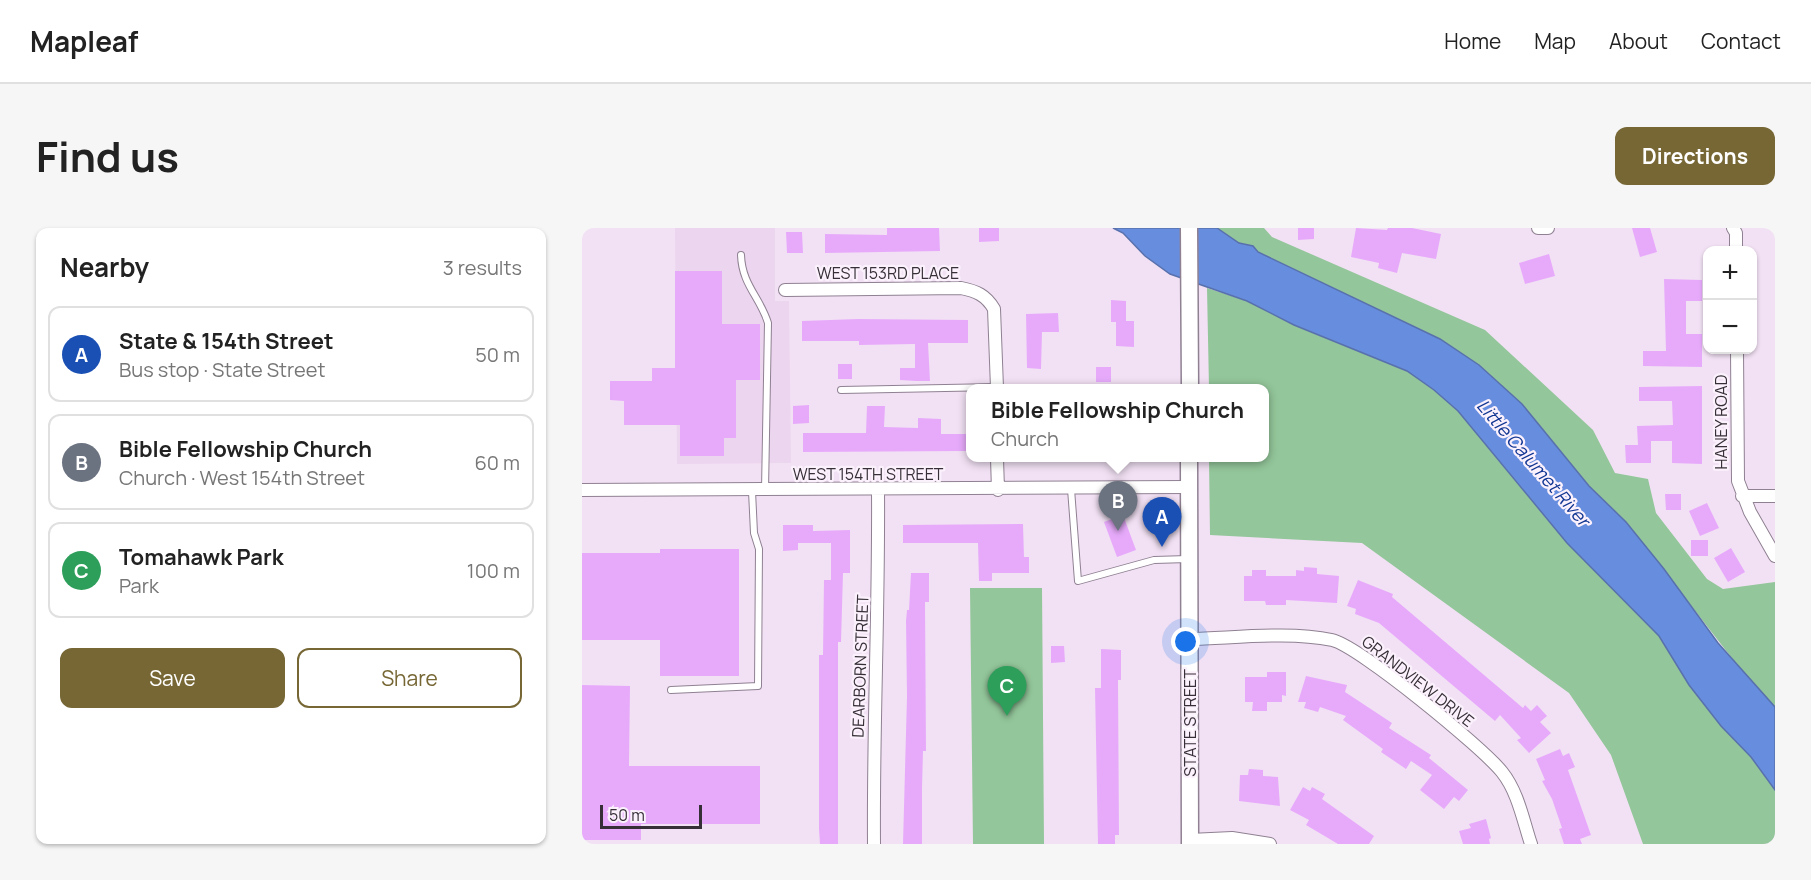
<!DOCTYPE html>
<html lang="en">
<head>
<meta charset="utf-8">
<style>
  body { margin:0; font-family:Manrope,sans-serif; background:#f6f6f6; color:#222 }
  .controls { position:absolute; right:18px; top:18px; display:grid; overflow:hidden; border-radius:12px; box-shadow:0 2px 4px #0004 }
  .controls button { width:54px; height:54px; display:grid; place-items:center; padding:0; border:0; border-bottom:2px solid #e0e0e0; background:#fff; color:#222; font:30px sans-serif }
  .scale { position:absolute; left:18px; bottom:15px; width:102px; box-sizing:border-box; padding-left:6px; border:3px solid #362f37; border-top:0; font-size:16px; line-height:21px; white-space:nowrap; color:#362f37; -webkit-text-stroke:4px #fbf1fc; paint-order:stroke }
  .you { position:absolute; left:604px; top:414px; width:21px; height:21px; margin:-15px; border:4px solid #fff; border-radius:50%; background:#1a73e8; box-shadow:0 0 0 9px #1a73e833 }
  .badge { display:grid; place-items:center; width:39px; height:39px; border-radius:50%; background:#766735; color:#fff; font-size:20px; font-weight:700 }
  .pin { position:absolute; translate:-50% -50px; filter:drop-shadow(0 2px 3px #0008) }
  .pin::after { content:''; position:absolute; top:32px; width:21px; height:18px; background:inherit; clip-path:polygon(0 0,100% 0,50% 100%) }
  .popup { position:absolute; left:384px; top:156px; width:303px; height:78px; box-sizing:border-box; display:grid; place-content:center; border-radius:12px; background:#fff; filter:drop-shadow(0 2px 4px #0005); font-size:20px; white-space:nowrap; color:#767676 }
  .popup b { font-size:22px; color:#222 }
  .popup::after { content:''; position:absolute; left:50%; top:100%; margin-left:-12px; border:12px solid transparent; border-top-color:#fff }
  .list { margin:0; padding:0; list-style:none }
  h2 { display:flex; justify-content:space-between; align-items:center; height:78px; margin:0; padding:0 24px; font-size:26px }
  h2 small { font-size:20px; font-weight:400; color:#767676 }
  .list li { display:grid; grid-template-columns:39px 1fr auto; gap:18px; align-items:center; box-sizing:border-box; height:96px; margin:0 12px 12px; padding:0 12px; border:2px solid #e0e0e0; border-radius:12px }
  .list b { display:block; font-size:22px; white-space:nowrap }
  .list p { margin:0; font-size:20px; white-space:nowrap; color:#767676 }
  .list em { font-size:20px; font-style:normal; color:#767676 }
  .actions { display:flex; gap:12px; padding:18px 24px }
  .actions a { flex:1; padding:14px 0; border:2px solid #766735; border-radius:12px; text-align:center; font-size:21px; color:#766735 }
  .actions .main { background:#766735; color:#fff }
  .map { position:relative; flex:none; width:1193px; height:616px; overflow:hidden; border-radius:12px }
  header { display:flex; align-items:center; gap:36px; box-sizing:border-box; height:84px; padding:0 30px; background:#fff; border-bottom:2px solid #e0e0e0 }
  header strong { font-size:28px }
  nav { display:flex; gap:33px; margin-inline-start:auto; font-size:21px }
  .intro { display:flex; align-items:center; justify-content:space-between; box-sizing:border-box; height:144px; padding:0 36px }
  h1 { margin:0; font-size:42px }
  .button { padding:15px 27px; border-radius:12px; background:#766735; color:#fff; font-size:21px; font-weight:700 }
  main { display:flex; gap:36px; padding:0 36px }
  aside { flex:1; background:#fff; border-radius:12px; box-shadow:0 2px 4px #0004 }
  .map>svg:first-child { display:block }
  .built { fill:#ecd5ef }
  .green { fill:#93c69a }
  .water { fill:#678dde; stroke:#5871ac; stroke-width:1.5 }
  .building { fill:#e7aafb }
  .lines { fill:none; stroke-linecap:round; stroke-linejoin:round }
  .service-casing { stroke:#8f8092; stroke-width:8 }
  .minor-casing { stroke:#8f8092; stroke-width:14 }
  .secondary-casing { stroke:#8f8092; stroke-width:19 }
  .service { stroke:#fff; stroke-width:6 }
  .minor { stroke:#fff; stroke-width:12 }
  .secondary { stroke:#fff; stroke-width:16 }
  .labels { text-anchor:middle; stroke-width:4.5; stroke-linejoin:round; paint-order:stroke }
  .street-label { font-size:16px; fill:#362f37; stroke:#fbf1fc }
  .water-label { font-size:18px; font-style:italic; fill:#103592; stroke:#fbf1fc }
</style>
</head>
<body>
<header>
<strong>Mapleaf</strong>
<nav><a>Home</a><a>Map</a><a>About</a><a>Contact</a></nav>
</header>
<div class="intro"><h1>Find us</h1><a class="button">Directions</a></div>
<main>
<aside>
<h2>Nearby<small>3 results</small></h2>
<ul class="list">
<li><span class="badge" style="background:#1a4fb4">A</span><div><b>State &amp; 154th Street</b><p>Bus stop · State Street</p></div><em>50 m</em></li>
<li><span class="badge" style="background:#6b7280">B</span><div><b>Bible Fellowship Church</b><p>Church · West 154th Street</p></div><em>60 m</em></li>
<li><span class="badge" style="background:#2e9e5b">C</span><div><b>Tomahawk Park</b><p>Park</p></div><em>100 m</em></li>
</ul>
<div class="actions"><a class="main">Save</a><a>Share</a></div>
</aside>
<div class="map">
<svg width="1193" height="616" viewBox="0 0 1193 616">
  <rect width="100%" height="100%" fill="#f2e1f4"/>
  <path class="built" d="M93,0h100v73h14l2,162 -114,1z"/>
  <path class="green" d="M635,0h47l8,9 213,93 108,100 22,43 33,6 8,34 51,66 16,10 52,-7v125l-37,-41 -112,-144 -37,-36 -67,-82 -43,-39 -39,-26 -201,-96z
    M625,60l40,13 47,24 113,46 27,19 24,21 109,132 92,93 30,49 32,41 30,31 24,33v54h-132l-32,-89 -42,-62 -207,-150 -152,-8 -1,-77h56v-70h-56z
    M388,360h72l2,256h-71z"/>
  <path class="water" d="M531,0h104l22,15 14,3 5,6 182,87 39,26 43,39 67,82 37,36 38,47 54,74 57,64v83l-24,-33 -30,-31 -32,-41 -30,-49 -92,-93 -109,-132 -24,-21 -27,-19 -113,-46 -47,-24 -77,-27 -25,-18 -22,-23z"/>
  <path class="building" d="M305,0h52l1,23 -115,2v-19l62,1z
    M397,0h20v13l-20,1z
    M716,0h16v11l-16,1z
    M774,0l31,2 1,-2h24l29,6 -5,25 -34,-6 -5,20 -19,-5 1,-5 -28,-6z
    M1050,0h18l7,24 -17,5z
    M204,4h16l1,21h-16z
    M967,26l6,22 -30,8 -6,-21z
    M93,43h47v53h38v56h-24v58h-12v18h-44v-31h-56v-24l-14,-1v-19h42v-13h23z
    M1082,51l38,1v21h-16v33h16v33l-59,-1v-15h23z
    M529,72l15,1v20h8v26l-18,-1v-24h-5z
    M476,85l1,19h-17l-1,37 -14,-1 -1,-54z
    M276,91l110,1v23h-40l2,38h-14l-16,-1v-12h15v-24l-56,1v-4h-57v-20z
    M256,136h14v15h-14z
    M514,139h15v15h-15z
    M1120,158v78l-30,-1v-22h-21v22h-25l-1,-18h13l-1,-19 36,-1 -1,-24h-33v-14z
    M227,177v18l-16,1v-18z
    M285,178h18l-1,21 34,1v-10l23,1v15h26v17l-164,1v-19h63z
    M1083,266h16v16h-15z
    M1125,275l12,25 -19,8 -11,-25z
    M541,287l13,35 -19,7 -13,-35z
    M441,296l1,33h5v16h-37v8h-13l-1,-38h-75v-18z
    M201,297h30v6l37,-1v43h-7l-2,69h-3v202h-18l-1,-15v-174h4l1,-75h7v-37h-33v7l-15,1z
    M1109,312h17v16h-17z
    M1149,320l14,24 -17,10 -14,-24z
    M78,321h79v127h-79v-36h-78v-87h78z
    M722,339l13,1v6l22,2 -2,27 -51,-3v5h-20l-1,-4h-21v-25h8v-6h14v6h30v-6l8,1z
    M329,345h18v29h-4l1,149h-3l-1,37v56h-19l4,-148 -1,-75 1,-11h2z
    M776,352l35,14 -1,3 131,111 2,-3 6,6 6,-6 10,11 -7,6 11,11 -22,20 -12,-13 4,-2 -21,-23 -5,6 -116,-98 -24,-9 1,-5 -9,-3z
    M469,418h13l1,16 -14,1z
    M519,421l20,1v30h-3l1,155h-4v9h-17l-3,-156h6z
    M685,444h19v24l-4,-1v7h-15v9h-15l1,-9h-8v-25h22z
    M724,448l41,9 -2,7 47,31 -3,5 42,27 -2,3 39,32 -9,11 -5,-4 -10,12 -24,-19 12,-15 -21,-14 -5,8 -25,-17 2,-3 -40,-29 3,-4 -26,-9 -2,5 -14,-4 2,-6h-8z
    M0,457l48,1 -1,80h131v58h-119v16h-59z
    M978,521l3,7 6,-3 6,14 -7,3 23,65 -11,4 2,5h-18l-5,-15 3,-1 -10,-29 -10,-18 3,-1 -9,-21z
    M667,541l14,1v6l15,1 2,29 -41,-5 1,-26h8z
    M721,559l7,4 2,-4 13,7 -3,5 52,37 -5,8h-31l-32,-19 3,-5 -19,-10z
    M904,591l5,19 -2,1 1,5h-27l-4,-13 12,-3 -2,-4z"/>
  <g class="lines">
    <g class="service-casing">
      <path id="service" d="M159,27c1,30 19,42 27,68l-3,167
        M259,162l156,-3
        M489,261l7,92 76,-21 34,-1
        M89,462l87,-4 1,-137 -5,-16 -2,-42"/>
    </g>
    <g class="minor-casing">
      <path id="minor" d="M956,0h10
        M1151,0l3,5v17
        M203,62l176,-2c15,3 25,7 33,21l3,79
        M1155,122l1,131 12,31 25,44
        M415,230l1,32
        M0,262l607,-3
        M1160,268h33
        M608,411c44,-1 100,-8 142,1 27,6 151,108 170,132 16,20 21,48 29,72
        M608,612l42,-2 38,6
        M292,616c-1,-118 5,-236 4,-354"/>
    </g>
    <g class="secondary-casing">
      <path id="secondary" d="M607,0l1,160
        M607,230l1,386"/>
    </g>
    <use href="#service" class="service"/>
    <use href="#minor" class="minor"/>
    <use href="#secondary" class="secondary"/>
  </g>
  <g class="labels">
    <g class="street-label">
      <text x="306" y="51">WEST 153RD PLACE</text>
      <text transform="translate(1139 194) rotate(-90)" y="6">HANEY ROAD</text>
      <text x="286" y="252">WEST 154TH STREET</text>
      <text transform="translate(278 438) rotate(-88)" y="6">DEARBORN STREET</text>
      <text transform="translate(836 453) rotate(38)" y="6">GRANDVIEW DRIVE</text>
      <text transform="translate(608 495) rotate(-90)" y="6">STATE STREET</text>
    </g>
    <g class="water-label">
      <text transform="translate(951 235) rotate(49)" y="6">Little Calumet River</text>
    </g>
  </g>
</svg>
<div class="controls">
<button>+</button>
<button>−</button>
</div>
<div class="scale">50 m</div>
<div class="you"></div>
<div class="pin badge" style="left:580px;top:319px;background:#1a4fb4">A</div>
<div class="pin badge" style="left:536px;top:303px;background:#6b7280">B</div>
<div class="popup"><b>Bible Fellowship Church</b>Church</div>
<div class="pin badge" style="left:425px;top:488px;background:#2e9e5b">C</div>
</div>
</main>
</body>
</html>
